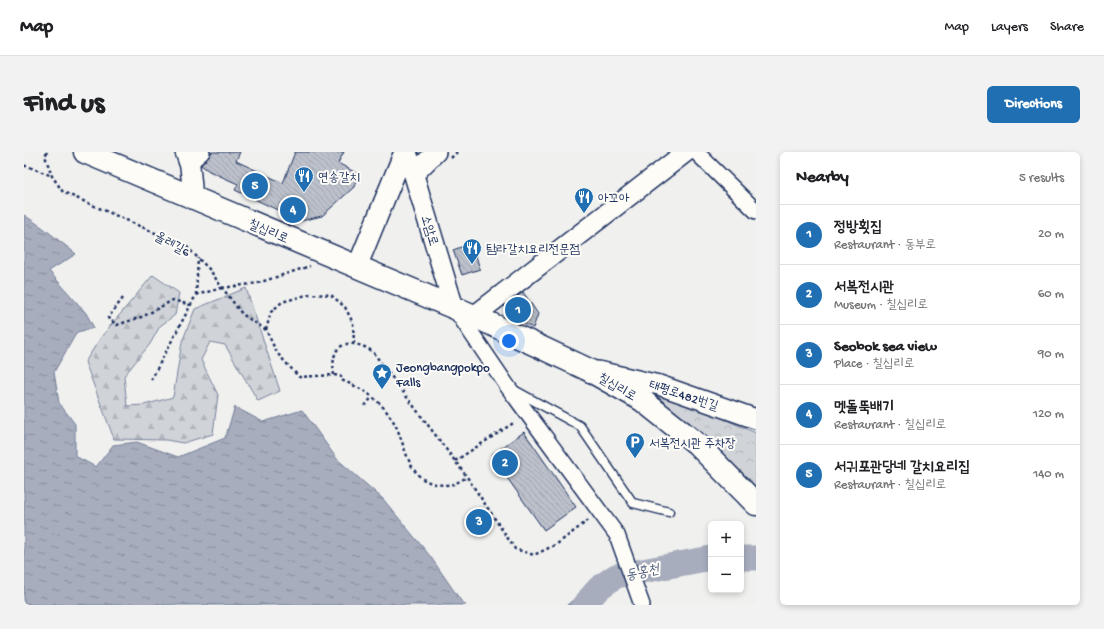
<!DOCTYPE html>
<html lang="en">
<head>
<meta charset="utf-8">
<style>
  body { margin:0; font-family:"Gochi Hand","Poor Story",sans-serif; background:#f2f2f2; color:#202124 }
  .controls { position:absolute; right:12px; bottom:12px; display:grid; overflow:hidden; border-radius:6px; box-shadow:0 2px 6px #0003 }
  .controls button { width:36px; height:36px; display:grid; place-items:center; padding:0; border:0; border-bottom:1px solid #e0e0e0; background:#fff; color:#202124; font:20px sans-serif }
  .you { position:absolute; left:485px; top:189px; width:14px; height:14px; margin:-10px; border:3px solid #fff; border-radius:50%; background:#1a73e8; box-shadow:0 0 0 6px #1a73e833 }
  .badge { display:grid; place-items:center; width:26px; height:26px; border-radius:50%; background:#1f6fb2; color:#fff; font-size:13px; font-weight:700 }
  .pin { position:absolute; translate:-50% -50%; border:2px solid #fff; box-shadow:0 1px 4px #0006 }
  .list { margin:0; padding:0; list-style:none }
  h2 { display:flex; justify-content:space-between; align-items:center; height:52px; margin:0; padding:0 16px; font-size:17px }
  h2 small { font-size:13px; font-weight:400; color:#757577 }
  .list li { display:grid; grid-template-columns:26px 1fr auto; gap:12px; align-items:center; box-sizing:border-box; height:60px; padding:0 16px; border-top:1px solid #e0e0e0 }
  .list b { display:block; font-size:15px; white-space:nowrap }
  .list p { margin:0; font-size:13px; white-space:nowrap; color:#757577 }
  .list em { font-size:13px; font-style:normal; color:#757577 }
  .map { position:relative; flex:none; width:732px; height:453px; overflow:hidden; border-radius:6px }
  header { display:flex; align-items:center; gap:24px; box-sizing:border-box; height:56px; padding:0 20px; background:#fff; border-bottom:1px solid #e0e0e0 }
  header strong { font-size:19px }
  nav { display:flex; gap:22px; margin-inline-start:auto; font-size:14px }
  .intro { display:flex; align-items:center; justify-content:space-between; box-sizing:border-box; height:96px; padding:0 24px }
  h1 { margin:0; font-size:28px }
  .button { padding:10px 18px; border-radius:6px; background:#1f6fb2; color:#fff; font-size:14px; font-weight:700 }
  main { display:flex; gap:24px; padding:0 24px }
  aside { flex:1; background:#fff; border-radius:6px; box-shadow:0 2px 6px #0003 }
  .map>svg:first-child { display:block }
  .forest { fill:url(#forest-firs); stroke:#76819b }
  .park { fill:url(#park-crowns); stroke:#76819b }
  .water { fill:url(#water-ripples); stroke:#6f7b97 }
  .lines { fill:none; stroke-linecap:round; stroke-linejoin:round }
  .river { stroke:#a7adbd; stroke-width:25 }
  .building { fill:url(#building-back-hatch); stroke:#1b2f5e }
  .service-casing { stroke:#1b2f5e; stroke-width:11 }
  .minor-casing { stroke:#1b2f5e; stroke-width:18 }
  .tertiary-casing { stroke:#1b2f5e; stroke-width:22 }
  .secondary-casing { stroke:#1b2f5e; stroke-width:25 }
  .path { stroke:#1b2f5e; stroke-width:2.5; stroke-dasharray:3 3; stroke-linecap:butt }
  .service { stroke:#fdfcf7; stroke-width:8 }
  .minor { stroke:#fdfcf7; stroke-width:15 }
  .tertiary { stroke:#fdfcf7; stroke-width:19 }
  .secondary { stroke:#fdfcf7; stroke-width:22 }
  .labels { text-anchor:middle; stroke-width:4; stroke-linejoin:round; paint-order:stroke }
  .poi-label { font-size:13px; fill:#1b2f5e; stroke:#fdfcf7; text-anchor:start }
  .street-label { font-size:13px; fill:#1b2f5e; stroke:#fdfcf7 }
  .water-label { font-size:14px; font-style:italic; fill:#4c5b7f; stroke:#fdfcf7 }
</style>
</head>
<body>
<header>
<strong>Map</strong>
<nav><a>Map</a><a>Layers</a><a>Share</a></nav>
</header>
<div class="intro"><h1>Find us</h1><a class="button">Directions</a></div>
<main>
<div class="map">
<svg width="732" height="453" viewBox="0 0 732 453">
  <defs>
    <pattern id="forest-firs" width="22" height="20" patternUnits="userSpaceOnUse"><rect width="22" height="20" fill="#d0d3d8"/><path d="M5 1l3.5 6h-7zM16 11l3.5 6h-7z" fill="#b2b5bc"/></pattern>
    <pattern id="park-crowns" width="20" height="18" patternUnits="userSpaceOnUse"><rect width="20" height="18" fill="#d0d3d8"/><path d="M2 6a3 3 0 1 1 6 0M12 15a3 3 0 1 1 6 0" fill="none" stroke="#b2b5bc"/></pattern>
    <pattern id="water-ripples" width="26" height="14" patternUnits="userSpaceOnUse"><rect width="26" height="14" fill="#a7adbd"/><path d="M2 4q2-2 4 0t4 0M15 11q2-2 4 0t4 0" fill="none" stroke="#878d9d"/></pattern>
    <pattern id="building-back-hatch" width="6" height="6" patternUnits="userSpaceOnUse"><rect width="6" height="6" fill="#bbc0ca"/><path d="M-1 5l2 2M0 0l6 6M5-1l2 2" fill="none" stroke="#a0a5b0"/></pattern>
  </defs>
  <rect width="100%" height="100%" fill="#f0f0ee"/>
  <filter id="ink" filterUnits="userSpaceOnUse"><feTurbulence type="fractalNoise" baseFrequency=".025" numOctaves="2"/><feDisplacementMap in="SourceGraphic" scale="8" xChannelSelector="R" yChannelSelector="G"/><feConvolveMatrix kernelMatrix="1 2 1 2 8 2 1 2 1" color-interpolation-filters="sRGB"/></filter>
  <g filter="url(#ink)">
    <path class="forest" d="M129,123l26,18 -4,22 -15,11 -10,18 -26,32 3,30 17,-1 29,-8 9,-55 13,-33 51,-21 34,103 -22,10 -33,-56 -15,-3 -9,18 17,35 -5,39 -30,9 -17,-3 -52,-1 -29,-77 16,-25z"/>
    <path class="park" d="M611,228l121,53v73z"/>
    <path class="water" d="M0,63l18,12 34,27 -27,17 37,42 8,15 -17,4 -23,40 5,31 16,21v32l21,11 17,-22 24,-3 41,15 47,-19 10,-31 28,15 39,-12 35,49 46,40 47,57 31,45 5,4h-442z
      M589,414l8,10 -23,29h-31z"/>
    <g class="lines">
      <path class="river" d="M717,406h15
        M560,453l15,-17 17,-12 95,-18"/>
    </g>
    <path class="building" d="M188,0h28l-4,9 47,22 12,-31h49l-6,11 20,11 -4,13 -32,29 -21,5 -66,-31 3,-6 -29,-13 -8,-6z
      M448,91l8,26 -18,6 -9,-25z
      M499,140l15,22 -5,14 -26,-13 -2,-9z
      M500,280l52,75 -32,23 -53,-75z"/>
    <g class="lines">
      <g class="service-casing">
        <path id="service" d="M492,239l64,35 53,77 36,9"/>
      </g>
      <g class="minor-casing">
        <path id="minor" d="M672,0l60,59
          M164,9l6,-2 8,-7
          M431,157l53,78 109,148 25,70"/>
      </g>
      <g class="tertiary-casing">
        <path id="tertiary" d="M161,0l5,14 3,32
          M383,0l47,156
          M390,22l22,-22
          M333,115l47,-115
          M450,164l212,-164
          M574,219l61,14 97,34"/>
      </g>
      <g class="secondary-casing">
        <path id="secondary" d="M61,0l389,164 113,53 55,31 55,44 59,60"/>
      </g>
      <path class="path" d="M23,0l-2,4 7,20 11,16 124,55 23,23 8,12
        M427,6l6,-6
        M0,14h3l25,10
        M194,130l24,32 24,16 11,23 22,24 35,-2 7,1v4c23,9 37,18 51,39 14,21 13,60 44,65 16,2 17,1 31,-7
        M198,136l36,-5 52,-17
        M172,143l2,-37
        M99,146l-15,20 9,7 27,-9 29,-16 17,5
        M242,178l5,-18 11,-10 28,-8 21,1 14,12 8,16 1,20
        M310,223c-1,-5 -1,-12 0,-17 4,-21 27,-15 39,-6l94,125 48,72 19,6 23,-11 33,-25
        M127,228l45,-85 26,-7
        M341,254l7,-9
        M431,309l60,-39"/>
      <use href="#service" class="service"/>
      <use href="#minor" class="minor"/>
      <use href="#tertiary" class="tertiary"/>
      <use href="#secondary" class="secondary"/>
    </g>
  </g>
  <defs>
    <g id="restaurant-pin" transform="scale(1)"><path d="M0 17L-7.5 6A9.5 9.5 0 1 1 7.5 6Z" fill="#1f6fb2" stroke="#fdfcf7"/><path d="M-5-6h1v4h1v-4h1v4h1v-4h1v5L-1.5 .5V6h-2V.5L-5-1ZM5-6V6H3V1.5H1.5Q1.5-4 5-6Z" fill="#fff"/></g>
    <g id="sight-pin" transform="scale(1)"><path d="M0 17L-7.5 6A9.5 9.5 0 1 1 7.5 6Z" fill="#1f6fb2" stroke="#fdfcf7"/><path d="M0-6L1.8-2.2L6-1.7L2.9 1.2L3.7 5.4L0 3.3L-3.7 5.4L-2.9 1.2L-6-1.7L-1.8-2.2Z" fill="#fff"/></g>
    <g id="parking-pin" transform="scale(1)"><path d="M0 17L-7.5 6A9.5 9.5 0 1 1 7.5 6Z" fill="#1f6fb2" stroke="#fdfcf7"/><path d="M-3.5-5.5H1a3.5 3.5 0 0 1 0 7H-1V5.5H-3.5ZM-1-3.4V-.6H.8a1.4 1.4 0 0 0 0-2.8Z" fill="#fff"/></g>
  </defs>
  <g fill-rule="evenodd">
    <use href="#restaurant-pin" x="280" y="24"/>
    <use href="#restaurant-pin" x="560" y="45"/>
    <use href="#restaurant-pin" x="448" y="96"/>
    <use href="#sight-pin" x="358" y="221"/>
    <use href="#parking-pin" x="611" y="290"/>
  </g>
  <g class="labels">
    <g class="poi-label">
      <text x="294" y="29">연송갈치</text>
      <text x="574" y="50">아꼬아</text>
      <text x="462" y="101">탐라갈치요리전문점</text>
      <text x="372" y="219">Jeongbangpokpo<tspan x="372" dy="15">Falls</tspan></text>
      <text x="625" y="295">서복전시관 주차장</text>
    </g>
    <g class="street-label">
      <text transform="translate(245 78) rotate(23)" y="5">칠십리로</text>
      <text transform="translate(407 78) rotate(73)" y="5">소암로</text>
      <text transform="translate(149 91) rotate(28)" y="5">올레길6</text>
      <text transform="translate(594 234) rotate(30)" y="5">칠십리로</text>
      <text transform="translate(660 242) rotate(18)" y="5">태평로482번길</text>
    </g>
    <g class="water-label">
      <text transform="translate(618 419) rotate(-11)" y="5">동홍천</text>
    </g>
  </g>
</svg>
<div class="controls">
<button>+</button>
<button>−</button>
</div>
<div class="you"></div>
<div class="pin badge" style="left:494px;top:158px">1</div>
<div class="pin badge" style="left:481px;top:311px">2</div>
<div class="pin badge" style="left:455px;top:370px">3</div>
<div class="pin badge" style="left:269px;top:58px">4</div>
<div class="pin badge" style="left:231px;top:34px">5</div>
</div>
<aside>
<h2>Nearby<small>5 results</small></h2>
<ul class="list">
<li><span class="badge">1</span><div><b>정방횟집</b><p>Restaurant · 동부로</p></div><em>20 m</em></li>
<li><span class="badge">2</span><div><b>서복전시관</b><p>Museum · 칠십리로</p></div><em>60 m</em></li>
<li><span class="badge">3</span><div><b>Seobok sea view</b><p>Place · 칠십리로</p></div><em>90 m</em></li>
<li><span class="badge">4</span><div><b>멧돌뚝배기</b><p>Restaurant · 칠십리로</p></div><em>120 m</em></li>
<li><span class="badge">5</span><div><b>서귀포관당네 갈치요리집</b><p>Restaurant · 칠십리로</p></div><em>140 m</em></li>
</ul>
</aside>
</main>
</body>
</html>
